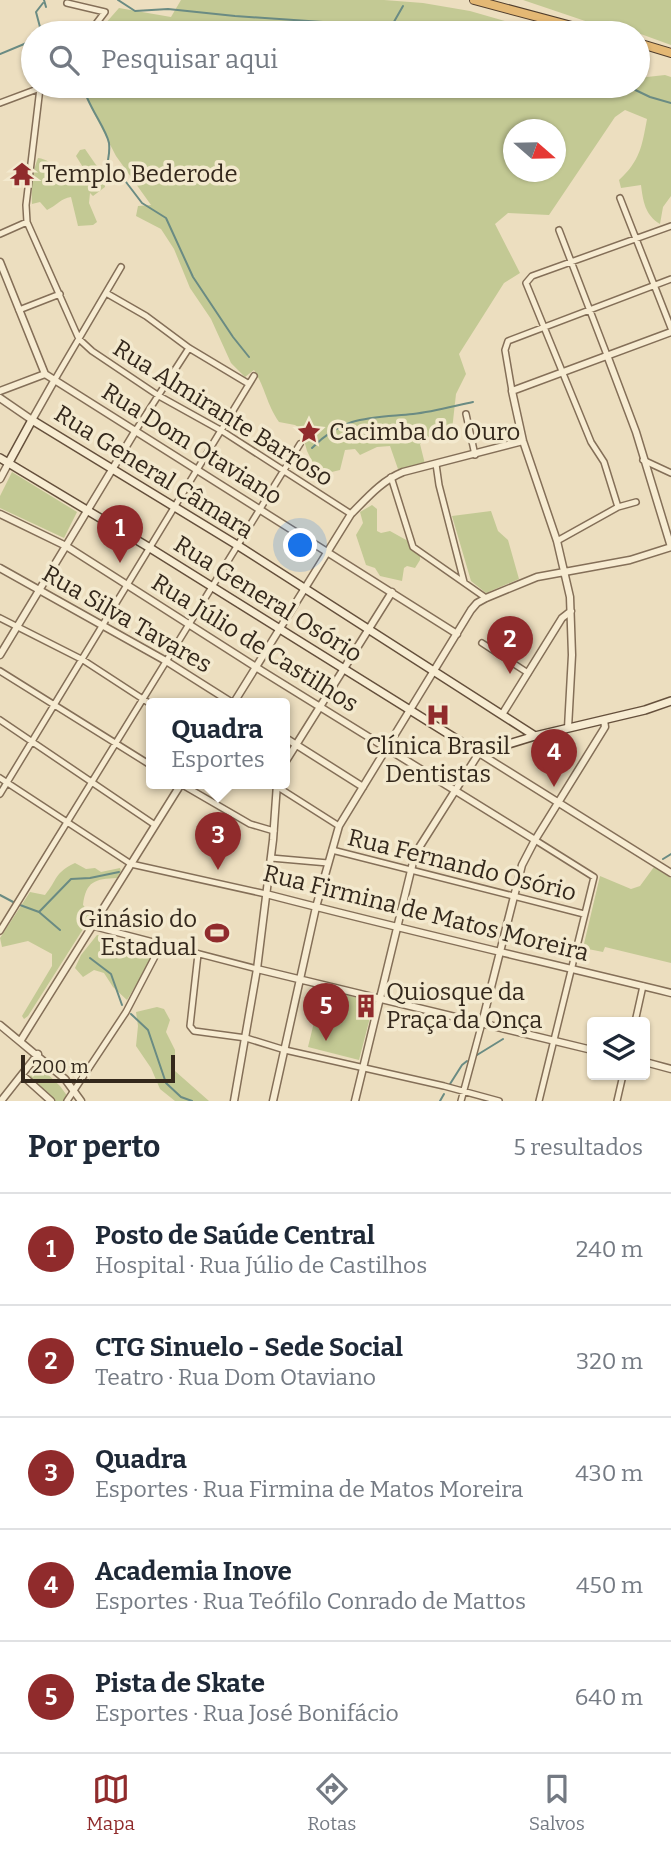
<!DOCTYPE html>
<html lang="pt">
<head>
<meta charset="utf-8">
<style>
  body { margin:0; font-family:Bitter,serif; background:#f6f6f7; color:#1f2937 }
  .controls { position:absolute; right:21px; bottom:21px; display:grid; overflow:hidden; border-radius:7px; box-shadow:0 2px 5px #0004 }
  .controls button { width:63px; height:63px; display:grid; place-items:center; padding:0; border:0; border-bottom:2px solid #e0e1e3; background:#fff; color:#1f2937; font:35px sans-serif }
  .compass { position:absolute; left:503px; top:119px; width:63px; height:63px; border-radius:50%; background:#fff; box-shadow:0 2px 5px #0004; rotate:110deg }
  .scale { position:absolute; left:21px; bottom:18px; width:154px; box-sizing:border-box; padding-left:7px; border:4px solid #34281c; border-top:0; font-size:19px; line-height:24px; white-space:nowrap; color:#34281c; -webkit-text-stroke:5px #f3e9ce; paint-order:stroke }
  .you { position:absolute; left:301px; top:546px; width:24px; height:24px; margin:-18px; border:5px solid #fff; border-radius:50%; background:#1a73e8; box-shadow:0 0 0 10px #1a73e833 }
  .badge { display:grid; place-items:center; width:46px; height:46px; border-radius:50%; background:#902b2c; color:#fff; font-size:23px; font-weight:700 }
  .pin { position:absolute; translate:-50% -58px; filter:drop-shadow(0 2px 4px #0008) }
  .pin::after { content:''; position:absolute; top:37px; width:24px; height:21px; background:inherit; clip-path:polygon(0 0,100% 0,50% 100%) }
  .popup { position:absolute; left:146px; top:698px; width:144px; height:91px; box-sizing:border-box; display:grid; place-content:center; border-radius:7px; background:#fff; filter:drop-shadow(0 2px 5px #0005); font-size:23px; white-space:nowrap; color:#747a83 }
  .popup b { font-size:26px; color:#1f2937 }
  .popup::after { content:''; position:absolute; left:50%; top:100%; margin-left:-14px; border:14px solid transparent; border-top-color:#fff }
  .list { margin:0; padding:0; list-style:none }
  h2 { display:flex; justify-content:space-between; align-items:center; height:91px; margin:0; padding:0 28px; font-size:30px }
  h2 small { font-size:23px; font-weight:400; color:#747a83 }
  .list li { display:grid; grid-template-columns:46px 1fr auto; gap:21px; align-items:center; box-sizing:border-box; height:112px; padding:0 28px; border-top:2px solid #e0e1e3 }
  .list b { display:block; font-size:26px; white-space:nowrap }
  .list p { margin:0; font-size:23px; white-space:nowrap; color:#747a83 }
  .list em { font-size:23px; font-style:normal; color:#747a83 }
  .icon { flex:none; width:38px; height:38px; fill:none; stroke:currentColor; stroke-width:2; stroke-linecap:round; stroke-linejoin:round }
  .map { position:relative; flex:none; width:671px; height:1101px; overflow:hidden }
  .search { position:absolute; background:#fff; box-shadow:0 2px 5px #0004; left:21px; right:21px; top:21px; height:77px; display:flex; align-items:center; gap:18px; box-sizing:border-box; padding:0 24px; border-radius:38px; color:#747a83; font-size:26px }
  .sheet { height:651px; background:#fff }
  nav { display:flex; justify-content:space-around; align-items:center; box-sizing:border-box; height:98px; border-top:2px solid #e0e1e3; background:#fff; font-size:19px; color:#747a83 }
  nav a { display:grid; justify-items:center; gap:4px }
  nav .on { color:#902b2c }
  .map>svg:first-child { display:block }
  .green { fill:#c3c994; fill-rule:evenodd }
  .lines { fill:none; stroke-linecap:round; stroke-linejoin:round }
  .stream { stroke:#6a8b83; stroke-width:2 }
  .minor-casing { stroke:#846f58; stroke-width:8 }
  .tertiary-casing { stroke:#846f58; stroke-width:9 }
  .secondary-casing { stroke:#65503c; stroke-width:10 }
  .trunk-casing { stroke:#513e2d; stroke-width:10 }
  .minor { stroke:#f7ecd2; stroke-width:5 }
  .tertiary { stroke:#f7ecd2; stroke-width:6 }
  .secondary { stroke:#f7ecd2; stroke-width:7 }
  .trunk { stroke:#e4b874; stroke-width:8 }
  .labels { text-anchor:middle; stroke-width:7; stroke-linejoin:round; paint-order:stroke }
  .poi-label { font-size:24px; fill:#34281c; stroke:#f3e9ce; text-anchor:start }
  .street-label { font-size:24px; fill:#34281c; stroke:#f3e9ce }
</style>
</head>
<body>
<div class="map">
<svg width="671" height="1101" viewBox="0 0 671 1101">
  <rect width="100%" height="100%" fill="#ecdebf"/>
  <path class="green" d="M181,0h203l39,3 47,8 77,22h-450l22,-25 52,9z
    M523,0h148v45l-33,-12 -41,-8z
    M665,75l6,2v119l-8,11 -3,17c-15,-9 -17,-23 -19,-39l-20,3 -2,-8c21,-19 23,-34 28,-61l-22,-9 -10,7 -66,98 -41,-2 -13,11 25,49 -16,10 -45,71 7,20 -10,20 -4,36 -20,5 -12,9 5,20 -27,5 -8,-23 -13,1 -17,8 -5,-6 -10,1 -5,20 -21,5 -12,-24 -6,-22 -6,-4 -16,-3c-13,-19 -13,-33 -25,-52l-9,7 -14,-14 -20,-44 -21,-31 -16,-39 -13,-20 -25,-13 2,-10 13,-1 -35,-49 -31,-60 -1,-10h554v-8zM514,130h42v42h-42z
    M85,149l20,29v9l-12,9 -3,-3 -1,10 8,19 -4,3 -15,1 -7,-29c-10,1 -15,9 -24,13l-7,-8 -8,2c-1,-16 0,-31 6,-46 17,2 23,19 38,24l5,-4 3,-9 -8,-13 4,-6z
    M12,472l65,40 -13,26 -64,-30v-12z
    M372,505l5,4v22l4,2 9,-2 18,10 3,7 9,7v5l-5,8 -8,-2 -3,2 -2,13 -22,-5 -5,-8 -9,-3 -10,-30 7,-12 -3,-11z
    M491,511l7,20 10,9 11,39 -33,14 -15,-12 -19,-65z
    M75,863l11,6 9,-1 6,4 19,-4 1,3 -4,7c-22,1 -31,3 -34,27l9,10 -64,101 -4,3 -2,-3 30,-50v-12l-24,-13 -26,6 -2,-9 30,-46 15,3c13,-16 9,-22 30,-32z
    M654,867l17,11v85l-66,-16 -2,5 -20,-4 17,-72 31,13 9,-3z
    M97,935l60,15 -30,50 -14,-13 -9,-14 -10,-3 -11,7 -8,-9 6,-13z
    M322,989l52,13 -15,58 -51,-13z
    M157,1007l7,2 6,11 -4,12 9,18v21l34,30h-34l-15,-12 -9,-21 -15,-22 2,-20 -2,-14z
    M39,1066l21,20 11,15h-18l-26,-22z"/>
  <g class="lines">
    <path class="stream" d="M44,0l2,7
      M118,0l17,11 33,-2 67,7 189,13 31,4
      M391,27l12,-21
      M35,33l5,-6 -4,-15 7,-9
      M0,54l29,-12 4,-6
      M83,86c4,19 23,42 26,57 2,19 -7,18 5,39h12l16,21 24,15 27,59 40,60 16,20
      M627,86l23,11 21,6
      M312,448c32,-33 59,-30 101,-34 20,-2 41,-8 60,-12
      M663,859l8,-5
      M0,895l15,8
      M20,905l19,7 21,18
      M39,912l32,-33 19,-1 29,-6
      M90,958l21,16 11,31
      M131,1014l17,16 18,53 15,14 11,4
      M477,1055l26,-16
      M450,1084l12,-19 5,-4
      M440,1101l4,-7"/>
    <g class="minor-casing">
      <path id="minor" d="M67,3l38,9 -16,21
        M43,86l-3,2 -14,117 1,17 52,117 13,12 67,45 63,35 129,83
        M0,103l40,-15
        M620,198l51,130
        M559,230l48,125
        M0,234l27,-12
        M106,293l40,23 43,32 60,36
        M19,310l41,-16
        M54,381l67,-114
        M512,391l-7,-41 3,-9 163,-62
        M466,414l9,41
        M136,430l53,-82
        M643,460l28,13
        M436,464l3,21 25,97
        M391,477l22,70 73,51
        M618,507l-14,-45 -13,-20 -65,-159 6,-7 139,-50
        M557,541l61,-34 18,-5
        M0,618l83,42 69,45
        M482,643l46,30
        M0,671l152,95
        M0,720l155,105
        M0,778l131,86 135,30
        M181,784l69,40 24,7
        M273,784l66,42
        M0,794l254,-418
        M535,840l59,37 -55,224
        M332,850l252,64
        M271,858l57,5
        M92,926l165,43
        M0,931l300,-487
        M198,954l-8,72 4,5 52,7 39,12 159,36 55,15
        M635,1022l8,-36
        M67,1101l59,-89 35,-67
        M461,1101l21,-78
        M617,1101l6,-26"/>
    </g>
    <g class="tertiary-casing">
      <path id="tertiary" d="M0,262l45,112 412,260
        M607,355l29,77 35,115
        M0,391l45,-17
        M0,398l32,22 22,-39
        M0,479l8,-15
        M0,514l66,32 196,125 273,169
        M0,568l166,93 68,43
        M0,655l136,-225
        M233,704l118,-190c16,-16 30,-33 52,-42l120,-31
        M503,713l59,-95 9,-7
        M568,728l4,-73 -2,-58 -13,-56 -34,-100 -11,-50 159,-59
        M284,737l79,50
        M284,764l108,-172
        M266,894c134,35 270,66 405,99
        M257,969l335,81
        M482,1023l40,-158 13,-25 70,-113 -1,-7
        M0,1025l65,54 16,22
        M21,1040l160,-256
        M645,1062l26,7
        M22,1075l29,26
        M1,1101l37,-47
        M234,1101l23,-132 16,-129 4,-56
        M273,1101l43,-194 23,-81 132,-216 6,-7 9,-5 51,-21 93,-17 41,-13
        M355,1101l60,-247 64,-101 192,120"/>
    </g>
    <g class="secondary-casing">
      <path id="secondary" d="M0,458l150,90 329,205 56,-17 110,-26 26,-9
        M8,464l24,-44 205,125 298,191"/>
    </g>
    <g class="trunk-casing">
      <path id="trunk" d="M474,0l124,33
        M638,43l33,10"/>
    </g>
    <use href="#minor" class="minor"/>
    <use href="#tertiary" class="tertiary"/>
    <use href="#secondary" class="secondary"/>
    <use href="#trunk" class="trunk"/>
  </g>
  <defs>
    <g id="temple-bare" transform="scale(1.89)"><path d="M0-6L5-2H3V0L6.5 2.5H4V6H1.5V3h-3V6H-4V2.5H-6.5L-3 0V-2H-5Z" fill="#902b2c" stroke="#f3e9ce" stroke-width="2.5" paint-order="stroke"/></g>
    <g id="sight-bare" transform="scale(1.89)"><path d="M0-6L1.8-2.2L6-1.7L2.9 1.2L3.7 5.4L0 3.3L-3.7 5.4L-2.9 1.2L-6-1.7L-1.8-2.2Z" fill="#902b2c" stroke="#f3e9ce" stroke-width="2.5" paint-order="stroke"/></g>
    <g id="hospital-bare" transform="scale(1.89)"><path d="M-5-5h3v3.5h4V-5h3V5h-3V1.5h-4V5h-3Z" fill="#902b2c" stroke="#f3e9ce" stroke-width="2.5" paint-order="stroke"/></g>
    <g id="stadium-bare" transform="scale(1.89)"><path d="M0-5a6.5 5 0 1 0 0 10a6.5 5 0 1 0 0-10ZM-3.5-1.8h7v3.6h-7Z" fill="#902b2c" stroke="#f3e9ce" stroke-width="2.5" paint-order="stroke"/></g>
    <g id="building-bare" transform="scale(1.89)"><path d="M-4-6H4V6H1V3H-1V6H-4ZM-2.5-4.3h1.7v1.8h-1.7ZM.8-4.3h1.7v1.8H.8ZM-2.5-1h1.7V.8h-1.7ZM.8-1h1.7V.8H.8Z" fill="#902b2c" stroke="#f3e9ce" stroke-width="2.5" paint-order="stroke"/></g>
  </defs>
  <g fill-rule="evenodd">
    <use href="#temple-bare" x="22" y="174"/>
    <use href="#sight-bare" x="309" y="432"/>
    <use href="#hospital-bare" x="438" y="715"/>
    <use href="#stadium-bare" x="217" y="933"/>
    <use href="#building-bare" x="366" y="1006"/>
  </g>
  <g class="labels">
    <g class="poi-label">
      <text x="42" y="182">Templo Bederode</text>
      <text x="329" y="440">Cacimba do Ouro</text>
      <text x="438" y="754" text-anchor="middle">Clínica Brasil<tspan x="438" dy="28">Dentistas</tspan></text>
      <text x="197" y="927" text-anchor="end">Ginásio do<tspan x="197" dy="28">Estadual</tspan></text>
      <text x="386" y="1000">Quiosque da<tspan x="386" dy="28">Praça da Onça</tspan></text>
    </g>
    <g class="street-label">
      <text transform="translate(223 413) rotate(32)" y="8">Rua Almirante Barroso</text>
      <text transform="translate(192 444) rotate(32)" y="8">Rua Dom Otaviano</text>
      <text transform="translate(154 472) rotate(32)" y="8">Rua General Câmara</text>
      <text transform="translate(268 599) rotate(32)" y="8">Rua General Osório</text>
      <text transform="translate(127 619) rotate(30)" y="8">Rua Silva Tavares</text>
      <text transform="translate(255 643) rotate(32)" y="8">Rua Júlio de Castilhos</text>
      <text transform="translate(462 865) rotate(14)" y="8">Rua Fernando Osório</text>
      <text transform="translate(426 913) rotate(14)" y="8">Rua Firmina de Matos Moreira</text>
    </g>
  </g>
</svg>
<div class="controls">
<button><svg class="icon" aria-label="layers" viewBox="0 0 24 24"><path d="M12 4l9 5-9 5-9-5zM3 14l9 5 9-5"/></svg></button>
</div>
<svg class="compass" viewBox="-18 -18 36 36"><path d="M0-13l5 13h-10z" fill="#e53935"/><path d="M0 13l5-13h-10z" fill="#747a83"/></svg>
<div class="scale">200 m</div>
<div class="you"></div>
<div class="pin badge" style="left:120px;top:563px">1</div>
<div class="pin badge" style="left:510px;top:674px">2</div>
<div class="pin badge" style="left:218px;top:870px">3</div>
<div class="popup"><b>Quadra</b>Esportes</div>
<div class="pin badge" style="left:554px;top:787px">4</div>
<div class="pin badge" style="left:326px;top:1041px">5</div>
<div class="search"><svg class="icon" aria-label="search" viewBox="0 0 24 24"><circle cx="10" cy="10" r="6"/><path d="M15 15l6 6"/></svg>Pesquisar aqui</div>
</div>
<section class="sheet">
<h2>Por perto<small>5 resultados</small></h2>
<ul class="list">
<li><span class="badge">1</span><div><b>Posto de Saúde Central</b><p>Hospital · Rua Júlio de Castilhos</p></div><em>240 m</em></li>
<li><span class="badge">2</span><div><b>CTG Sinuelo - Sede Social</b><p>Teatro · Rua Dom Otaviano</p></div><em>320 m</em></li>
<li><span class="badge">3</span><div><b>Quadra</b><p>Esportes · Rua Firmina de Matos Moreira</p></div><em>430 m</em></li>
<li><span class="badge">4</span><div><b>Academia Inove</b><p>Esportes · Rua Teófilo Conrado de Mattos</p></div><em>450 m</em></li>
<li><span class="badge">5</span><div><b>Pista de Skate</b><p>Esportes · Rua José Bonifácio</p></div><em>640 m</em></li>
</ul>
</section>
<nav>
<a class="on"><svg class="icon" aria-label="map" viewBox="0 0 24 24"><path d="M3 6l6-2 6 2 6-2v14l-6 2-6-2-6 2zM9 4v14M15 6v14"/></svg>Mapa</a>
<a><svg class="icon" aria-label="directions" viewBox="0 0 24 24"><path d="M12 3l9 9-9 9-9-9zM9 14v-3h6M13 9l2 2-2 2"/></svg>Rotas</a>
<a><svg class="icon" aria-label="saved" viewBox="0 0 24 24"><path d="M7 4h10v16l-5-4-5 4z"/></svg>Salvos</a>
</nav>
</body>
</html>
